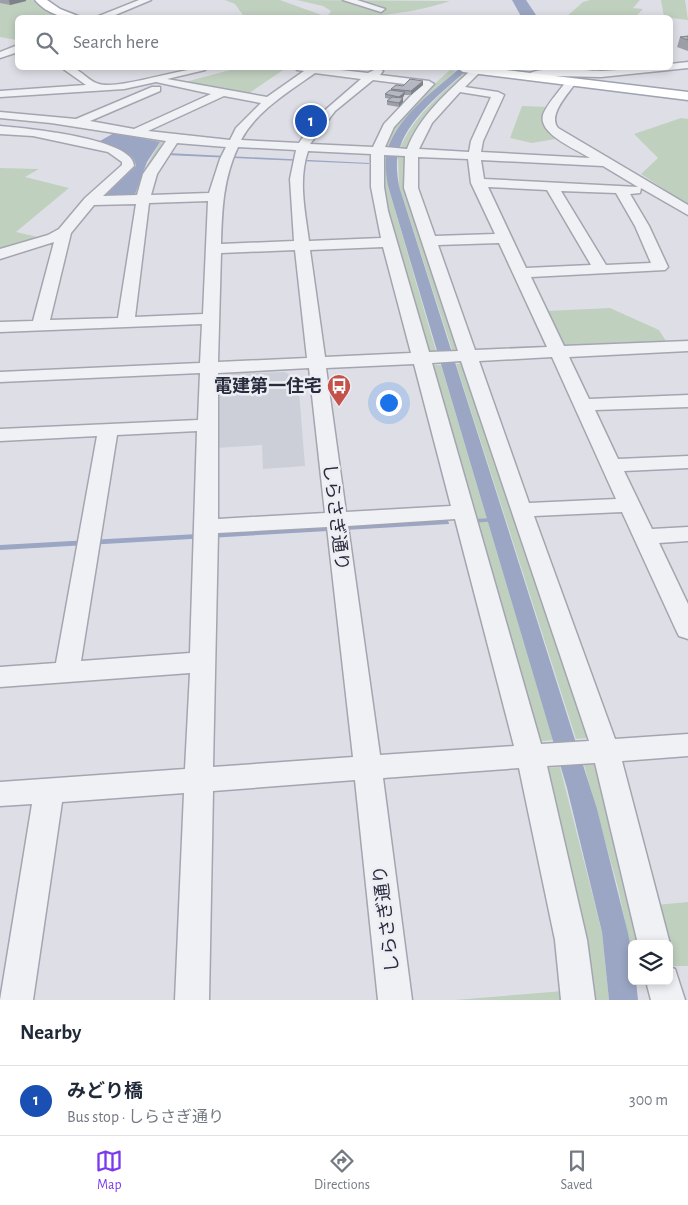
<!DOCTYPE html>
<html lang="en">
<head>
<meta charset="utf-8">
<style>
  body { margin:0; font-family:"Alegreya Sans","Noto Sans JP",sans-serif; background:#f6f6f7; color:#1f2937 }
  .controls { position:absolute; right:15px; bottom:15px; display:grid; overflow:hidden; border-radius:8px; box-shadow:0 2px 8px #0003 }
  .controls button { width:45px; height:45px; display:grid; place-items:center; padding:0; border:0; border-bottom:1px solid #e0e1e3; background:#fff; color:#1f2937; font:25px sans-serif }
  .you { position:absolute; left:388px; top:402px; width:18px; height:18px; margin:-12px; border:4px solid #fff; border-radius:50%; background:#1a73e8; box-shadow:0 0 0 8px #1a73e833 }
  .badge { display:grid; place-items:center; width:32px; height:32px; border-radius:50%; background:#7c3aed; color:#fff; font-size:16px; font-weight:700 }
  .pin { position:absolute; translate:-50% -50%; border:2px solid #fff; box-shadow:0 1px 5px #0006 }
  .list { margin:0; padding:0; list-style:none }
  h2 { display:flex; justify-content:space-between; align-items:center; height:65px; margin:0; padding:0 20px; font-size:21px }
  h2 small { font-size:16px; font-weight:400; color:#747a83 }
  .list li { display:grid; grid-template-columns:32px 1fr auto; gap:15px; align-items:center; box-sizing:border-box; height:70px; padding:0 20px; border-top:1px solid #e0e1e3 }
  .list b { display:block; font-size:19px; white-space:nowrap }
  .list p { margin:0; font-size:16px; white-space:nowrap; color:#747a83 }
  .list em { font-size:16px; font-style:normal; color:#747a83 }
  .icon { flex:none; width:28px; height:28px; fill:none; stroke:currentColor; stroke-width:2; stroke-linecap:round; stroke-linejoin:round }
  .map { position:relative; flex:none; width:688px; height:1000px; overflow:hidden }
  .search { position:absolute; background:#fff; box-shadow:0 2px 8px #0003; left:15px; right:15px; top:15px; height:55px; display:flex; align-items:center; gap:12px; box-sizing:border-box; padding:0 18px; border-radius:8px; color:#747a83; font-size:19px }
  .sheet { height:135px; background:#fff }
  nav { display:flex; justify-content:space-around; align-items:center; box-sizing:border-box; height:70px; border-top:1px solid #e0e1e3; background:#fff; font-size:14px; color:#747a83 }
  nav a { display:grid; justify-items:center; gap:2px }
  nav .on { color:#7c3aed }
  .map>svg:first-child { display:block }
  .built { fill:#ccced8 }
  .green { fill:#c0d0bf }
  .water { fill:#9ba6c4 }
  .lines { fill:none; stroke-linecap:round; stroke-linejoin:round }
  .stream { fill:#9ba6c4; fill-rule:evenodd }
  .river { fill:#9ba6c4; fill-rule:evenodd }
  .minor-casing { stroke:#a4a5b0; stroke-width:3 }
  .major-casing { stroke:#9ea2b1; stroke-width:3 }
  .minor { fill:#f0f1f5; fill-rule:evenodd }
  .major { fill:#fff; fill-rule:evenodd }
  .wall { fill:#9c9ea8 }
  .shaded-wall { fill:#7f8188 }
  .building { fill:#b5b8c3; stroke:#7f8188 }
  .labels { text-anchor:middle; stroke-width:5; stroke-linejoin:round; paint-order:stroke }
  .poi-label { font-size:18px; font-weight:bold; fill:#282b3c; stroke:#edeef4; text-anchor:end }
  .street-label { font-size:18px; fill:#282b3c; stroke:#edeef4 }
</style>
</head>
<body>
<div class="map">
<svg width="688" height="1000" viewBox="0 0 688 1000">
  <rect width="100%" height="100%" fill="#dedfe6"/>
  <path class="built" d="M285,372l13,7 7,87 -42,3 -1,-24 -46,3 2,-74z"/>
  <path class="green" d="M0,0h32l16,11 13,5 -43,2 -1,22 -17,-3z
    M225,0h55l47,17 4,-6 -8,-5 -26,-6 153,1c-65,22 -136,16 -205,17l-10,-14z
    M590,0h50l-7,8 10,1 -8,8h-69l17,-15z
    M661,0h24l3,20 -24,-3z
    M238,68h48l-41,28 -64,-13z
    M450,70l6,1 -46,43 -21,33h-7c14,-32 43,-54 68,-77z
    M465,72h5c-23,23 -52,44 -62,76h-8c14,-32 40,-53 65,-76z
    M522,106l26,1 13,31 -29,5 -22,-5z
    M681,118l7,1v86l-47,-31 17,-16 -24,-24z
    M117,132l47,9 -11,17 -15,37 -37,1 31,-30 1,-3 -18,-16 -32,-7c19,3 42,4 54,23l-4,6 7,8 20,-35 -46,-9z
    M379,154l8,1 1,31 48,165 -11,1 -43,-155z
    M398,155l7,1v27l57,167h-10l-53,-164z
    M0,168l39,1 -14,8 44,11 -53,44 26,6 -42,13z
    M610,308l49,22 7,11 -104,4 -16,-34z
    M466,363l124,375 -14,1 -120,-375z
    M428,365h13l112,375 -18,2z
    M600,764l44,180h-12v10l-14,-66 -34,-123z
    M560,767l42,165 7,68h-22l-44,-232z
    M688,902v64h-18l-1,-22 -13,-39z
    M563,991l1,9h-110z"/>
  <path class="water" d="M460,68h9c-24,22 -58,47 -69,79 -5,13 -3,27 -1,39l198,623 31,124 4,21v27h4l2,19h-29l-7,-68 -35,-144 -179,-602c-2,-12 -4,-26 0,-38 12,-34 46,-57 72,-80z
    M55,133l45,8 14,-8 46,9 -13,20 -12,32c-9,3 -21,5 -30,2l31,-30c0,-22 -64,-29 -81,-33z
    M167,153l202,10v1l-203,-9z
    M448,520l1,4 -449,26v-5z"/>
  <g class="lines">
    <path class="stream" d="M518,0h5l-1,1z
      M494,518l2,1 1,1 -1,1 -23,2 -3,-2 3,-2z"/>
    <path class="river" d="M512,0h14l12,18h-16z"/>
    <g class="minor-casing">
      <path id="minor" d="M139,0h12l-43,18h-14z
        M343,0h14l28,9 -4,3z
        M18,45v7l-18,6v-6z
        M688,62v6l-87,9 -46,-1 -25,3 -5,-3c12,-11 59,-5 76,-5 23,-1 46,-3 69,-3v-4z
        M62,68c19,-3 22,12 37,16 20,6 80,-16 107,-16l-1,2 -38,9 100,18 37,-26 -7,-1 -1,-2h26l46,5 10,-5 5,3 -3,4 49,6 5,3 -40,43 -9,20 22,2c13,-34 40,-56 66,-81h8v3l-16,16 33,5 6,3 -21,46 -2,11 109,6c-14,-9 -52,-24 -47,-43 3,-10 19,-27 25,-36l4,-1 5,3c-8,12 -30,34 -19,47l130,77v10l-47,-27 -1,5 -10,1 19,32 19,41 -3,3 -134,7 33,69 124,-5v10l-119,6 20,42 99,-4v12l-93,3 23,49 70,-3v12l-64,3 28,58 36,-2v14l-29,2 29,61v35l-9,-3 -3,-6 -54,-118 -88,4 81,223 73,-5v22l-66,5 48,183 -1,2v-2h-31l-43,-181 -48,3 40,174 8,60h-34l-6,-60 -36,-172 -136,10 29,222h-34l-23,-220 -142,11 -4,209h-34l9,-207 -122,9 -29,198h-33l32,-196 -32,2v-24l185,-13 5,-96 -190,14v-20l56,-4 41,-227 -97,5v-12l198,-9 2,-47 -200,9v-10l200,-9 2,-39 -202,8v-10l33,-1 21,-79 -54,17v-10l48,-14 11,-6 26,-31 37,-33v-3l-14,-10 -75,-16 -33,-2v-8c23,2 134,12 134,40l-31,30 34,-1 6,-21 23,-33 -115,-18 -51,-5v-6l76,7 76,-32h8v4l-70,30 44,8 77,-35 -55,-12 -32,7 -124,8v-6l86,-6zM315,73l46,6 -45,39 -17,25 -58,-3c15,-29 49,-49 74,-67zM373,80l47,6 -36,38 -11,23 -63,-3 25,-33zM460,92l31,5 -20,44 -2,11 -50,-3 13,-26zM224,96l37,7 -25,25 -6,12 -82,-9zM177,143l49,4 -6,12 -11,34 -58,2 6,-21zM238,147l58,3 -6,29 4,62 -73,3c1,-34 2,-65 17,-97zM308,151l63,3v33l10,51 -72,3c-4,-30 -11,-61 -1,-90zM384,155l21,1 -1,32 54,163 -29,1 -41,-141 -4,-24zM418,157l50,2 3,24 24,51 -60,2 -17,-48zM481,160l122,6 35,21 -154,-8zM488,187l59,3 44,75 -65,3zM561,191l55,2 19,33 16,37 -45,2zM208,201l-5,113 -68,3 14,-114zM136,204l-18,114 -68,2 21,-87 23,-28zM499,243l48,104 -72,3 -37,-105zM383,247l28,106 -86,4 -15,-107zM295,250l12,108 -89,4 3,-109zM552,357l64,142 -87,4 -50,-142zM461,361l128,380 -48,3 -109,-381zM414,364l37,142 -105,6 -20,-144zM309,368l16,145 -107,6v-146zM197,431l-7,222 -109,8 36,-226zM455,519l59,227 -134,9 -32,-229zM327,527l26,230 -140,10 5,-234z
        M669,967l6,2 10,31h-34l-5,-19h23z"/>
    </g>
    <g class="major-casing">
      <path id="major" d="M35,0h12l13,9 23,9c-19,0 -35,-3 -48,-18z
        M457,68h33l198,24v8l-225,-28z"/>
    </g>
    <use href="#minor" class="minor"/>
    <use href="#major" class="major"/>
  </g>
  <path class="wall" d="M0,0h26v1l-16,4 -10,-2z
    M688,36v15l-11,-4 3,-10z
    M423,85l-12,10h-7v1l-2,2h1v4l-4,5 -12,-2v-4l3,-2 -5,-1v-4l6,-4v-1l12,-3z"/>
  <path class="shaded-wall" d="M9,0h17v1l-16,4z
    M423,81v4l-12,10v-4z
    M405,92l-1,4 -5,5v-4z
    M403,98v4l-4,5v-4z"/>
  <path class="building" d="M688,36v4l-8,-3z
    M410,79l13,2 -12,10 -20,-2 5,-4 7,1z
    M390,90l15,2 -6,5 -14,-3z
    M392,97l11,1 -4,5 -12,-2z"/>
  <defs>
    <g id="bus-pin" transform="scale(1.25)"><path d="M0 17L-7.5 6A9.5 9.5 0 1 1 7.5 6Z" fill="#c4524a" stroke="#edeef4"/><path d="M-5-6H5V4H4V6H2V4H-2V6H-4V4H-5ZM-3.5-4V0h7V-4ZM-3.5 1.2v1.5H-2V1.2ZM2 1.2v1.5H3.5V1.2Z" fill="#fff"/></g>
  </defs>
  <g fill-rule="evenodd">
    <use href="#bus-pin" x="339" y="386"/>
  </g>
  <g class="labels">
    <g class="poi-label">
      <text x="322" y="392">電建第一住宅</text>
    </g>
    <g class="street-label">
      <text transform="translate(336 517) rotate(83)" y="6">しらさぎ通り</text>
      <text transform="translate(386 919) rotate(-97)" y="6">しらさぎ通り</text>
    </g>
  </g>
</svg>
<div class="controls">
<button><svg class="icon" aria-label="layers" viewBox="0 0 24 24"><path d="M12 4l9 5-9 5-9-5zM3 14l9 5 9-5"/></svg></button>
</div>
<div class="you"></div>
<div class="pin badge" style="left:311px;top:121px;background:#1a4fb4">1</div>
<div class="search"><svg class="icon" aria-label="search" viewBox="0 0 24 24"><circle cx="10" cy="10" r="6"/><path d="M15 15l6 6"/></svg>Search here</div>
</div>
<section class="sheet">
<h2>Nearby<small></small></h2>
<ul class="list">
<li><span class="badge" style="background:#1a4fb4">1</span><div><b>みどり橋</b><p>Bus stop · しらさぎ通り</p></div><em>300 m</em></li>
</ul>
</section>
<nav>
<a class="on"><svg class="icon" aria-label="map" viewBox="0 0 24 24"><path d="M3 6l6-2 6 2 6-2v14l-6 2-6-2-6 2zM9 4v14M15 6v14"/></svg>Map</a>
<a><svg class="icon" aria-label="directions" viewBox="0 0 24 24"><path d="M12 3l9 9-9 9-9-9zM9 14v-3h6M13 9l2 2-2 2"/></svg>Directions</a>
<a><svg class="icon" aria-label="saved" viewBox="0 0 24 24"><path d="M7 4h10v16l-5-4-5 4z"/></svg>Saved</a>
</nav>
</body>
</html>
